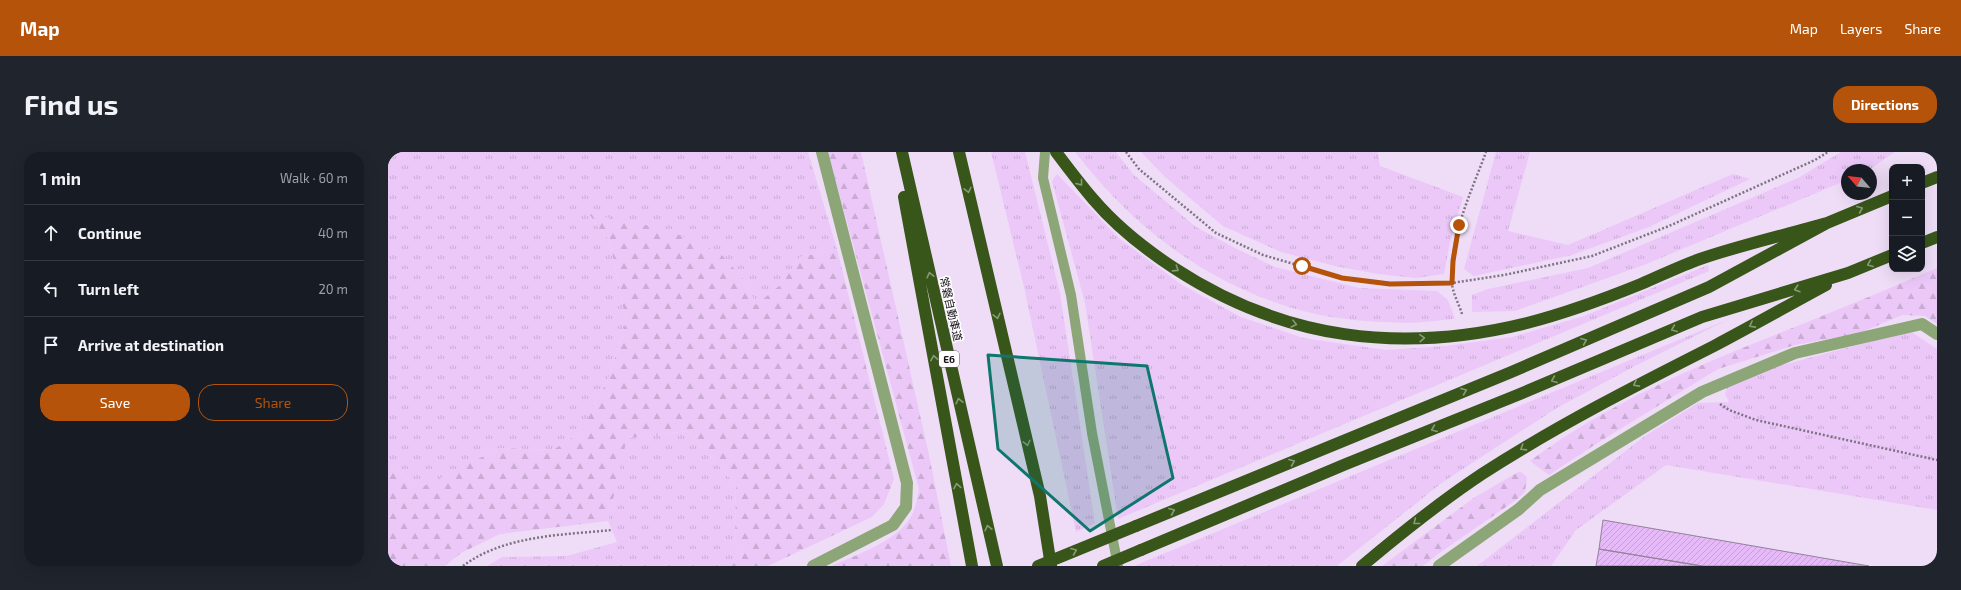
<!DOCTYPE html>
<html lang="en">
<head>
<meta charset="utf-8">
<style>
  body { margin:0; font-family:"Exo 2","Noto Sans JP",sans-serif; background:#20242c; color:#f1f3f6 }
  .controls { position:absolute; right:12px; top:12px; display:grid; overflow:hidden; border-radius:8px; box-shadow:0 4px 16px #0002 }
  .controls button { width:36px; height:36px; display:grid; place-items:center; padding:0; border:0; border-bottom:1px solid #363941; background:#171b24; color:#f1f3f6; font:20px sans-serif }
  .compass { position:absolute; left:1453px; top:12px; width:36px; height:36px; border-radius:50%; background:#171b24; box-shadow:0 4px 16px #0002; rotate:298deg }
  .stop { position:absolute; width:12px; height:12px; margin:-9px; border:3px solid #b45309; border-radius:50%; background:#fff }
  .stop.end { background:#b45309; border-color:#fff; box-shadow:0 1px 4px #0008 }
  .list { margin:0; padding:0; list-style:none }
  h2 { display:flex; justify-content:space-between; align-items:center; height:52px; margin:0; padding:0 16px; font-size:17px }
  h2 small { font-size:13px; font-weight:400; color:#9ea1a6 }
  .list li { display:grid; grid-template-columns:26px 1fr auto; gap:12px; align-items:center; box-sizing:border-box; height:56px; padding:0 16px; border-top:1px solid #363941 }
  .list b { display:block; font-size:15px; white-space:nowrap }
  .list em { font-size:13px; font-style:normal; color:#9ea1a6 }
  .actions { display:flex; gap:8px; padding:12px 16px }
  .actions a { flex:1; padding:9px 0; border:1px solid #b45309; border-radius:16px; text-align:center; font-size:14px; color:#b45309 }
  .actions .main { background:#b45309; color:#fff }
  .icon { flex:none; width:22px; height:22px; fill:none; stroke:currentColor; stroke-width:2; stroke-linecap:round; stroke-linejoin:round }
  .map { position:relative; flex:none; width:1549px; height:414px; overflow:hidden; border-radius:16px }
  header { display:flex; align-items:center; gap:24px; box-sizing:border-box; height:56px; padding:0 20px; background:#b45309; color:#fff }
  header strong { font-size:19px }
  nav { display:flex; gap:22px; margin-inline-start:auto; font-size:14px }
  .intro { display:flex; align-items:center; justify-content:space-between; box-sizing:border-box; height:96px; padding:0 24px }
  h1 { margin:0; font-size:28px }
  .button { padding:10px 18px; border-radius:16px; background:#b45309; color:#fff; font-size:14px; font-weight:700 }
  main { display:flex; gap:24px; padding:0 24px }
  aside { flex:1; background:#171b24; border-radius:16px; box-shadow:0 4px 16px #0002 }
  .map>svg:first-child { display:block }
  .grass { fill:url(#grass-tufts) }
  .forest { fill:url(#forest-firs) }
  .building { fill:url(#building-hatch); stroke:#928299 }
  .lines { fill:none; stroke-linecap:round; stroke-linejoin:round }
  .path { stroke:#7d7282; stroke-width:2.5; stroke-dasharray:2 2; stroke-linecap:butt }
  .service { stroke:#8ca678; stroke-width:10 }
  .minor { stroke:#8ca678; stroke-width:12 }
  .motorway { stroke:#38561a; stroke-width:12 }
  .motorway-bridge { stroke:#38561a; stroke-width:12 }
  .oneway { stroke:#889a76 }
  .route { stroke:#b45309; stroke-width:5 }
  .marked { fill:#0f766e; fill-opacity:0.2; stroke:#0f766e; stroke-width:3; stroke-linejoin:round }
  .labels { text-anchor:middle; stroke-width:3; stroke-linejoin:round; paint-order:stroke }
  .shield { fill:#fff; stroke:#5e5a60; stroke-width:1 }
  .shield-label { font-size:10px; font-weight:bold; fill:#19131c }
  .street-label { font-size:11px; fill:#19131c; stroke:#fff }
</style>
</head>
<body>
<header>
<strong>Map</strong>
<nav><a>Map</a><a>Layers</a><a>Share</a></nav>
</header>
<div class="intro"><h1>Find us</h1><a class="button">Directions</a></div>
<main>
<aside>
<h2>1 min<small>Walk · 60 m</small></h2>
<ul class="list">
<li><svg class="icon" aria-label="ahead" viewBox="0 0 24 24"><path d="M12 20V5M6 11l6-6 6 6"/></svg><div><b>Continue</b></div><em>40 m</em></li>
<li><svg class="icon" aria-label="left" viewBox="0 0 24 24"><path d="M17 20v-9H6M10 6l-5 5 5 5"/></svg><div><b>Turn left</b></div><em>20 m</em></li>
<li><svg class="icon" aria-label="arrive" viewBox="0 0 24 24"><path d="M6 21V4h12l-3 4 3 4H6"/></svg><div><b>Arrive at destination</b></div></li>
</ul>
<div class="actions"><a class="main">Save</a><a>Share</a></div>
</aside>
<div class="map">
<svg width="1549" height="414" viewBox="0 0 1549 414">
  <defs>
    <pattern id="grass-tufts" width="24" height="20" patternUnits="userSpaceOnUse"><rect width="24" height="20" fill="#ebc8f8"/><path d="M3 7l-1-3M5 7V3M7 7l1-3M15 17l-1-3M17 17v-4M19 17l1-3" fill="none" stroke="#c9abd4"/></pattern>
    <pattern id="forest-firs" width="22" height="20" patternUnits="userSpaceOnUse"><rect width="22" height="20" fill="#ebc8f8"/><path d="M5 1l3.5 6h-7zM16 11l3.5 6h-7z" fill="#c9abd4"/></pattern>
    <pattern id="building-hatch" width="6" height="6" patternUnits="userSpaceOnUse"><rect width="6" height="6" fill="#e6b9f8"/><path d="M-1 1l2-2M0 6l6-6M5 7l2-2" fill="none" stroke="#c59ed4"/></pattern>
  </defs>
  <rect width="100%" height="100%" fill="#efddf7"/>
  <path class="grass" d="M0,0h420l29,97 -37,8 -20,28 -24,20 -10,-23 -157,-68 21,28 16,79 -17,56 -28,55 -28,18 -53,-2 -82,42 -13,-14 -17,-8z
    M603,0h34l35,141 35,230 -19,9 -52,-245z
    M687,0h41l17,22 63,53 41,22 38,18 84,21 78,3 11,9 7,19c-16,1 -33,4 -48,4 -33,-1 -68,-3 -100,-11 -96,-25 -172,-82 -232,-160z
    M753,0h237l2,14 83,31 -13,45 -6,32 -28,4 -38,-4 -43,-8 -54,-14 -58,-26 -58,-49z
    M1108,0h34l-22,79 60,14 165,-71 17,5 -101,48 -77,28 -98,21 -10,-7z
    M1453,0h54l-26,18h-22v10l-203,85 -129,46 -43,1v-17l16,-6 100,-21 210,-90z
    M669,22l63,65 62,46 59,32 62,21 83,12 59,-4 67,-9 72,-21 124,-51 1,6 -591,248 -33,-216 -33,-122z
    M1341,167l-94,47 -78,42 -114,74 -106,84h-203z
    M1522,179l27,18v161l-271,-45 -90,65 -25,36h-74l168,-130 53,-33 31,-1 -4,-8 2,-7 30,-15z
    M300,279l48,54 -1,55 7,18 -24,8h-231l15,-9 65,-1 50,-14 -9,-21 18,-83z"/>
  <path class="forest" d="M440,0h33l68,303 22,111h-119c27,-13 74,-27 83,-59 2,-6 3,-12 4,-18z
    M201,62l77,15 54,24 26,29 10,23 24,-20 20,-28 37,-8 57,230 -10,25 -12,13 -104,49h-50l24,-8 -7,-18 1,-55 -48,-54 -61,7 -19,83 -108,13 -39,19 -16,13h-57v-98l17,8 13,13 82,-41 53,2 28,-18 28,-55 17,-56 -16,-79z
    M1549,116v56l-12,-8 -23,-1 -42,18 -65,12 -77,24 -119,73 -50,33 -19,-14c84,-63 179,-100 275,-138 44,-18 88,-36 132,-55z
    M1132,319l7,6 -2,15 -9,8 -78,54 -15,12h-41l93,-69z"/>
  <path class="building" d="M1215,368l266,46h-167l-103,-17z
    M1211,397l103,17h-106z"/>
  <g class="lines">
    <path class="path" d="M738,0l13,17 77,64 47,22 79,23 48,6 62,-1 52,-8 88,-19 77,-30 146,-66 13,-8
      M1074,162c-3,-10 -10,-22 -10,-32 -3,-45 19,-89 34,-130
      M1332,252l9,6 27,10 181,40
      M75,414c41,-31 100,-31 149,-36"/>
    <path class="service" d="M657,0l-2,26 28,117 21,138 26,133"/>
    <path class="minor" d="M425,414l80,-41 13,-18 1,-24 -85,-331
      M1051,414l80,-57 21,-19 162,-98 93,-39 127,-29 15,10"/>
    <path class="motorway" d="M514,0l95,414
      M571,0l81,344 11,70
      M668,0c12,16 24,32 37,47 23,27 52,50 81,69 110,72 227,86 353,55 39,-10 77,-24 114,-39 19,-8 39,-18 59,-25 41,-14 85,-24 127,-36
      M1534,31l15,-6
      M516,45l68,369
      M1534,91l15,-6
      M748,374l373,-153 200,-86 118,-64 65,-27
      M753,398l205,-86 174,-70 182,-77 146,-44 44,-18
      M974,414c38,-32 78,-64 120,-92 74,-48 153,-88 232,-128 38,-20 75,-41 112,-61"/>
    <path class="motorway-bridge" d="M650,414l98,-40
      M715,414l38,-16"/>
  </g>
  <defs><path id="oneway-chevron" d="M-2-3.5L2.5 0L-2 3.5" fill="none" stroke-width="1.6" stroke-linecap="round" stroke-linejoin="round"/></defs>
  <g class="oneway">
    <use href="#oneway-chevron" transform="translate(692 31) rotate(52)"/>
    <use href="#oneway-chevron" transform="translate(580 38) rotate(77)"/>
    <use href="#oneway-chevron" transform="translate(1472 57) rotate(-23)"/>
    <use href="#oneway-chevron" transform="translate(1482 112) rotate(158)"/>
    <use href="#oneway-chevron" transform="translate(788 117) rotate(33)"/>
    <use href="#oneway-chevron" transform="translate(542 123) rotate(-103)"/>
    <use href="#oneway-chevron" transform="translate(1409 137) rotate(163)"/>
    <use href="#oneway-chevron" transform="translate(609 164) rotate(77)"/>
    <use href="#oneway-chevron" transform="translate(906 172) rotate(14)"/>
    <use href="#oneway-chevron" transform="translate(1364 173) rotate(152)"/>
    <use href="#oneway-chevron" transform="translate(1286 177) rotate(157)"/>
    <use href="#oneway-chevron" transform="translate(1034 186) rotate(-4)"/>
    <use href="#oneway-chevron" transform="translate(1196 189) rotate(-23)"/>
    <use href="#oneway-chevron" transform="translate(546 206) rotate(-100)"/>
    <use href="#oneway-chevron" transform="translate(1166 228) rotate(157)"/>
    <use href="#oneway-chevron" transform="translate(1248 232) rotate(152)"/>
    <use href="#oneway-chevron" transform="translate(1076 239) rotate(-22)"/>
    <use href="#oneway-chevron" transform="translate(571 249) rotate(-103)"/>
    <use href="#oneway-chevron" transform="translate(1046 277) rotate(158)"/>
    <use href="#oneway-chevron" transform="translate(639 291) rotate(77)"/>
    <use href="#oneway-chevron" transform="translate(1135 296) rotate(148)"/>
    <use href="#oneway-chevron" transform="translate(904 310) rotate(-22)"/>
    <use href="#oneway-chevron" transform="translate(569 334) rotate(-100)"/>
    <use href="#oneway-chevron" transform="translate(784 359) rotate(-22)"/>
    <use href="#oneway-chevron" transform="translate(1028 370) rotate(142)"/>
    <use href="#oneway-chevron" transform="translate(600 376) rotate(-103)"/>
    <use href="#oneway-chevron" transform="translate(686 399) rotate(-22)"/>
  </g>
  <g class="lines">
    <path class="route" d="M914,114l40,12 48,6 62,-1 1,-22 6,-36"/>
  </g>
  <path class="marked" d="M600,203l159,11 26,112 -83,53 -92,-82z"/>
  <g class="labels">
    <rect class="shield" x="551" y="199" width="20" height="16" rx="3"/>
    <g class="shield-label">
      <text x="561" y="211">E6</text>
    </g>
    <g class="street-label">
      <text transform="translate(563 157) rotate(77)" y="4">常磐自動車道</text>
    </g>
  </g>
</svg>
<div class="controls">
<button>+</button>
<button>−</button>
<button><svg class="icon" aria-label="layers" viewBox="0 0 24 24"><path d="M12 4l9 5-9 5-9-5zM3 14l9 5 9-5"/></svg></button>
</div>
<svg class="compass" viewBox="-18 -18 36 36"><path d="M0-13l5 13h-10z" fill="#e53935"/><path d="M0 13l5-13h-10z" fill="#9ea1a6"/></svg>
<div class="stop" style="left:914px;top:114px"></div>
<div class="stop end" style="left:1071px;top:73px"></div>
</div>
</main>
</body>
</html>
